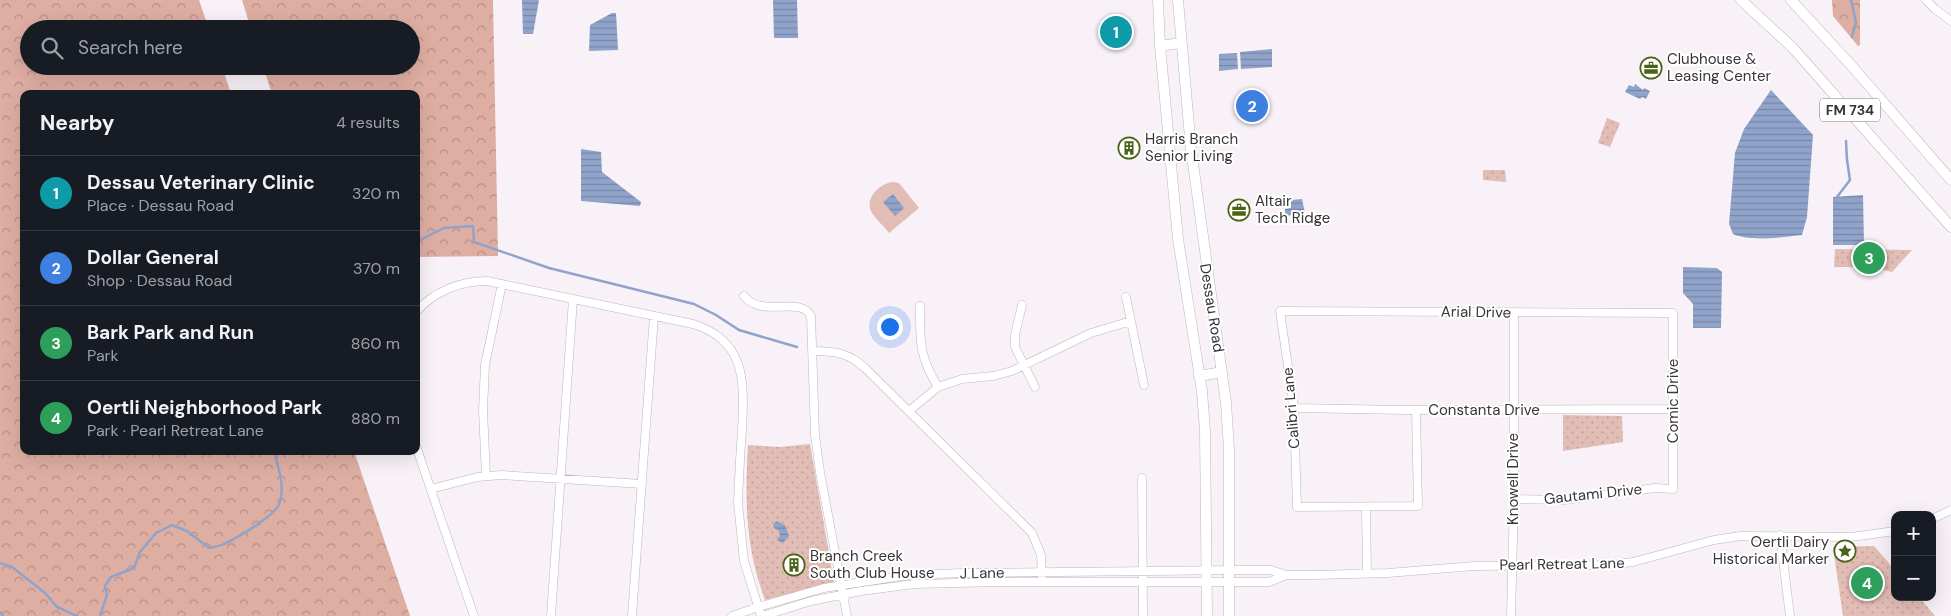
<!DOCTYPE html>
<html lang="en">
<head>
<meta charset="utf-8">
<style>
  body { margin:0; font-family:"DM Sans",sans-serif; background:#20242c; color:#f1f3f6 }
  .controls { position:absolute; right:15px; bottom:15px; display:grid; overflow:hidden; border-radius:10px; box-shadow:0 5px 20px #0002 }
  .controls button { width:45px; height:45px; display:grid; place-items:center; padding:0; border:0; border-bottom:1px solid #363941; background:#171b24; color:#f1f3f6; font:25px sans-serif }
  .you { position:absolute; left:889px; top:326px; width:18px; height:18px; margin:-12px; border:4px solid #fff; border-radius:50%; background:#1a73e8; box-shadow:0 0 0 8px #1a73e833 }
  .badge { display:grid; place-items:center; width:32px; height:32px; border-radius:50%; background:#1a73e8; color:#fff; font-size:16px; font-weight:700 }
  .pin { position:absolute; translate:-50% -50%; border:2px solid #fff; box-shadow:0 1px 5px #0006 }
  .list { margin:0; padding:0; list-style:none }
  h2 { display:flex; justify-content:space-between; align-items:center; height:65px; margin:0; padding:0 20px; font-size:21px }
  h2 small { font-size:16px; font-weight:400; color:#9ea1a6 }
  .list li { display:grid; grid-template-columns:32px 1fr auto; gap:15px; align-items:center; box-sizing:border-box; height:75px; padding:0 20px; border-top:1px solid #363941 }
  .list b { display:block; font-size:19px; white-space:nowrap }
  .list p { margin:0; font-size:16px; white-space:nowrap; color:#9ea1a6 }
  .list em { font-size:16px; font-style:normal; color:#9ea1a6 }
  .icon { flex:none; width:28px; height:28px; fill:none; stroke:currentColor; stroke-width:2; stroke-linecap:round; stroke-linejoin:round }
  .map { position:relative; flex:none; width:1951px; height:616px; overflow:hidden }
  .search { position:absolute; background:#171b24; box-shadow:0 5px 20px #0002; left:20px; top:20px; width:400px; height:55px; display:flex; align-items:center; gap:12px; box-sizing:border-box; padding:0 18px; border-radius:28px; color:#9ea1a6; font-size:19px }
  .panel { position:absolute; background:#171b24; box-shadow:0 5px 20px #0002; left:20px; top:90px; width:400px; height:365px; border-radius:10px }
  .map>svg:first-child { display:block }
  .grass { fill:#e2bdb5 }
  .forest { fill:url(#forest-crowns) }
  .park { fill:url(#park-dots) }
  .water { fill:url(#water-rules) }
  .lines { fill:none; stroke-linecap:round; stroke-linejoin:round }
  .stream { stroke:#90a3ca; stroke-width:2.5 }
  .minor-casing { stroke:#bcb6bc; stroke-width:9 }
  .major-casing { stroke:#bcb6bc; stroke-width:11 }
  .minor { stroke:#fff; stroke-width:8 }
  .major { stroke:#fff; stroke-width:10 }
  .labels { text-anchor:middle; stroke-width:4; stroke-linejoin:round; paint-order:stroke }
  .shield { fill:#fff; stroke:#737273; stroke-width:1 }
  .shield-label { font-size:14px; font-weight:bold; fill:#373537 }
  .poi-label { font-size:15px; fill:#373537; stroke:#fff; text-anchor:start }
  .street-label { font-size:15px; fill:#373537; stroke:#fff }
</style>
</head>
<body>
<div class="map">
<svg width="1951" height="616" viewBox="0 0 1951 616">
  <defs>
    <pattern id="forest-crowns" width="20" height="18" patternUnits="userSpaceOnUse" patternTransform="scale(1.25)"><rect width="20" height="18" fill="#dfaea3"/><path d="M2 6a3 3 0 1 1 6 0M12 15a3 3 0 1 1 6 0" fill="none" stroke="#b68e86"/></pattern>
    <pattern id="park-dots" width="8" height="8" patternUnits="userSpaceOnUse" patternTransform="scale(1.25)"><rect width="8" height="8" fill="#e2bdb5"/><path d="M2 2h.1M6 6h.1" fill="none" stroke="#c2a39c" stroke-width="1.8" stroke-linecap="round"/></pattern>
    <pattern id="water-rules" width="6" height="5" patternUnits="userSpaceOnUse" patternTransform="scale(1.25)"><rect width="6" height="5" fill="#90a3ca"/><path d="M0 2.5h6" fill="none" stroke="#7686a5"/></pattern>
  </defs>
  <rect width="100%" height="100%" fill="#f8f1f7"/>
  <path class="grass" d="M892,182l7,1 20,25 -30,25c-5,-7 -14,-14 -18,-22 -6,-14 9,-27 21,-29z"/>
  <path class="forest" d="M0,0h199l10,29h-180v37h193l9,28h-207v357h330l56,165h-410z
    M242,0h251l5,256 -82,1v-163h-144l-9,-28h148v-37h-160z
    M1832,0h28v45l-2,1 -25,-30z"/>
  <path class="park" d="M1607,118l13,5 -10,24 -12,-4z
    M1483,170h22l1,12 -23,-2z
    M1835,249l77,1 -20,22 -23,-5h-35z
    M1563,415l59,1 1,26 -60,9z
    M810,444l24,138 -69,18c-20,-54 -20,-98 -17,-155l32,2z
    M1874,546l21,24v27h24l16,19h-92l-10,-69z"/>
  <path class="water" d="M522,0h17l-6,34h-10z
    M773,0h24l1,38h-24z
    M612,13h4l2,37 -29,1 1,-26z
    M1272,49v18l-31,2 -1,-17z
    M1237,53l1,16 -19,2v-17z
    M1635,84l8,6 1,-2 6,3 -4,8 -4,-2 -2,2 -15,-7 4,-7 5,2z
    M1771,90l42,45 -6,82 -5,18c-19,2 -51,7 -69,-1l-4,-10 6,-71 9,-24z
    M581,149l20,3 1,20 39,30 -1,4 -59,-5z
    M893,194l11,14 -9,8 -12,-14z
    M1863,195l1,50h-31v-48z
    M1302,199l3,14 -20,3v-7l6,-1v-8z
    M1683,267l34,1 5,4 -1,56h-28v-24l-10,-11z
    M776,521l9,4 4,11 -6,7 -6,-3 3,-4 -1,-5 -5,-3 -1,-3z"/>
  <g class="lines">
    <path class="stream" d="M1851,0l5,22 -4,15
      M1837,197l13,-17 -3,-20 -1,-19
      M416,242l28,-14 29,-2 1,16 75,26 145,36 22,11 23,15 58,17
      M0,563l12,4 33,26 12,14 20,9
      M0,612l3,4
      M100,616l7,-21 -2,-9 6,-9 23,-9 6,-16 16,-19 16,-8 15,6 22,17c5,-1 11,-2 15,-4 13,-6 53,-29 56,-42 5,-18 -2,-34 -6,-51"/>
    <g class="minor-casing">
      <path id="minor" d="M1926,0l9,9 16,12
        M744,296c19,23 56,-1 67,20l4,119 5,37 27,144
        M1126,297l18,88
        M1022,305l-7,30v12l20,40
        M920,306c0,35 -1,50 18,81
        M416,312c18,-21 45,-31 71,-31l206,43c55,17 51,61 49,107 -2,24 -3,48 -4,72l6,58 17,55
        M813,351c22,0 36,2 52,17l167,165 9,22 1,22
        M1294,408l111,2 268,-1
        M1416,410l2,96 -121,1 -3,-99 -14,-97 393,2v176l-18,-1 -91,12 -50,-1
        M909,411l29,-24 24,-8 31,-3 19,-5 79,-38 40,-12
        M416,446l58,170
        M486,476l-3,-66 2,-45 17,-81
        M1142,478l1,138
        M431,489l46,-12 24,-2 141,9
        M1366,507l1,66
        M1932,519l19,-9
        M1780,535l10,81
        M551,616l22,-317
        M632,616l22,-300
        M732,616l26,-9 66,-19 84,-13 55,-2 277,-3h31l15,5h29l73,-2 86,-7 135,-1 24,-3 81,-22 27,-4 110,1 44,-6
        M763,616l48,-15 50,-10 53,-7 87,-2h268l17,-7
        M1511,616l3,-117v-187"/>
    </g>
    <g class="major-casing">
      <path id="major" d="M1158,0l2,46 18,193 24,152 3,40 2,185
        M1178,0l13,149 35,254 3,46v167
        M1741,0l51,47 159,180
        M1791,0l59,64 101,116
        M1160,46l21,-3
        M1199,376l23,-4"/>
    </g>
    <use href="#minor" class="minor"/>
    <use href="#major" class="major"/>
  </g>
  <defs>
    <g id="office-ring" transform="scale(1.125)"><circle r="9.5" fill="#fff" stroke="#496416" stroke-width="1.5"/><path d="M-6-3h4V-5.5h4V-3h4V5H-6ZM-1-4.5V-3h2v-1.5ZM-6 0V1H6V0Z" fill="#496416"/></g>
    <g id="building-ring" transform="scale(1.125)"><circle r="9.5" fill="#fff" stroke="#496416" stroke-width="1.5"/><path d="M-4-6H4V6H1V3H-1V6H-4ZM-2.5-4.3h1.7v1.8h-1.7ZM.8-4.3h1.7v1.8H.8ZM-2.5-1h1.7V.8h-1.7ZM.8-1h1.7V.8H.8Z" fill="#496416"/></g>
    <g id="sight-ring" transform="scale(1.125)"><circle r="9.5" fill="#fff" stroke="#496416" stroke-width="1.5"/><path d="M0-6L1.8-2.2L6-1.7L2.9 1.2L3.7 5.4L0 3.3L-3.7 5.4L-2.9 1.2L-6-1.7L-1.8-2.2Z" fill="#496416"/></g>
  </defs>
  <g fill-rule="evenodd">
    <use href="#office-ring" x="1651" y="68"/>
    <use href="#building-ring" x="1129" y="148"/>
    <use href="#office-ring" x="1239" y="210"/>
    <use href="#sight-ring" x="1845" y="551"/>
    <use href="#building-ring" x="794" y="565"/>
  </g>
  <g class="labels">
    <rect class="shield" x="1820" y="98.5" width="60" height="23" rx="4"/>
    <g class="shield-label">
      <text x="1850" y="115">FM 734</text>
    </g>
    <g class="poi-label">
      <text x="1667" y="64">Clubhouse &amp;<tspan x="1667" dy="17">Leasing Center</tspan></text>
      <text x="1145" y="144">Harris Branch<tspan x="1145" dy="17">Senior Living</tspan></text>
      <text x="1255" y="206">Altair<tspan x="1255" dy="17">Tech Ridge</tspan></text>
      <text x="1829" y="547" text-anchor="end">Oertli Dairy<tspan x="1829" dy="17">Historical Marker</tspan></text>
      <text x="810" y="561">Branch Creek<tspan x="810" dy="17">South Club House</tspan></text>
    </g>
    <g class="street-label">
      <text transform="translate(1212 308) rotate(81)" y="5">Dessau Road</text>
      <text transform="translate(1476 312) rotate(1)" y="5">Arial Drive</text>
      <text transform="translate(1673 401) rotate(-90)" y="5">Comic Drive</text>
      <text transform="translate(1291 408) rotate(-95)" y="5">Calibri Lane</text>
      <text x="1484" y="415">Constanta Drive</text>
      <text transform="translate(1513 479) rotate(-90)" y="5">Knowell Drive</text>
      <text transform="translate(1593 494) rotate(-6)" y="5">Gautami Drive</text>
      <text transform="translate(1562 564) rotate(-1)" y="5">Pearl Retreat Lane</text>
      <text transform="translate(982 573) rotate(-1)" y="5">J Lane</text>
    </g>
  </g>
</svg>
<div class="controls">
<button>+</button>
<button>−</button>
</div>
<div class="you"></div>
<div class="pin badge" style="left:1116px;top:32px;background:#0f9aa8">1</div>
<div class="pin badge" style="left:1252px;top:106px;background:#3f7fe0">2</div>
<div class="pin badge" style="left:1869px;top:258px;background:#2e9e5b">3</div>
<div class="pin badge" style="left:1867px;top:583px;background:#2e9e5b">4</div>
<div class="search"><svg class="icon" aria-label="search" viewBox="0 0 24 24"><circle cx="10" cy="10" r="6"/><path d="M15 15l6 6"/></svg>Search here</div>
<section class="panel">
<h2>Nearby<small>4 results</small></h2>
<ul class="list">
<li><span class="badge" style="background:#0f9aa8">1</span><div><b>Dessau Veterinary Clinic</b><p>Place · Dessau Road</p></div><em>320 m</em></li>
<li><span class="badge" style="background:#3f7fe0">2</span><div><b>Dollar General</b><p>Shop · Dessau Road</p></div><em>370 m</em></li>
<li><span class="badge" style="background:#2e9e5b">3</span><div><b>Bark Park and Run</b><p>Park</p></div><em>860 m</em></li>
<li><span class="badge" style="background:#2e9e5b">4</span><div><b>Oertli Neighborhood Park</b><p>Park · Pearl Retreat Lane</p></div><em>880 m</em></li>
</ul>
</section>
</div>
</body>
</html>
